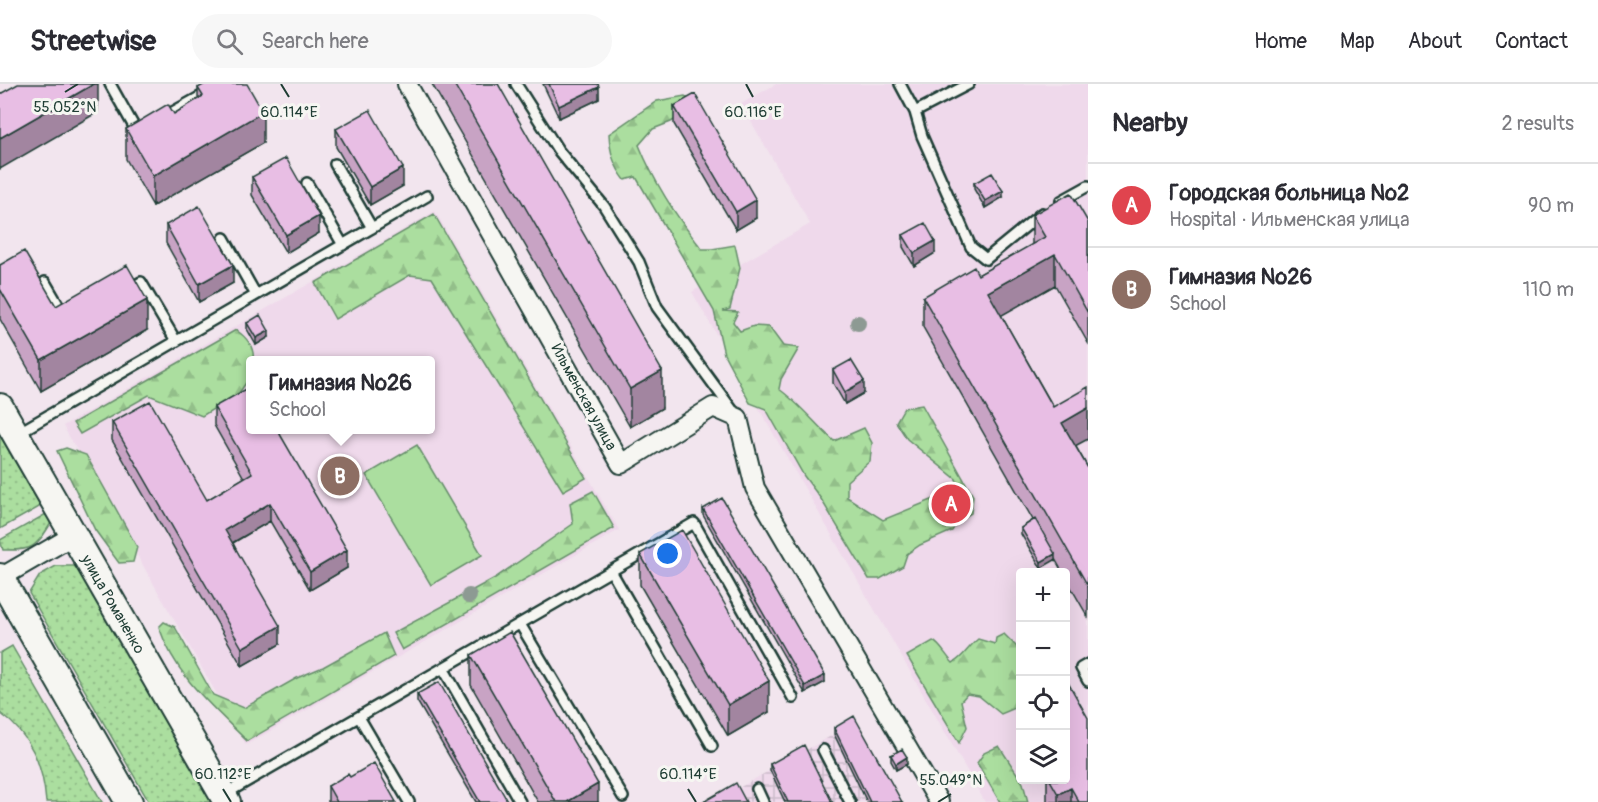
<!DOCTYPE html>
<html lang="en">
<head>
<meta charset="utf-8">
<style>
  body { margin:0; font-family:Pangolin,sans-serif; background:#f7f7f7; color:#2b2b33 }
  .controls { position:absolute; right:18px; bottom:18px; display:grid; overflow:hidden; border-radius:6px; box-shadow:0 6px 24px #0002 }
  .controls button { width:54px; height:54px; display:grid; place-items:center; padding:0; border:0; border-bottom:2px solid #e1e1e2; background:#fff; color:#2b2b33; font:30px sans-serif }
  .you { position:absolute; left:668px; top:470px; width:21px; height:21px; margin:-15px; border:4px solid #fff; border-radius:50%; background:#1a73e8; box-shadow:0 0 0 9px #1a73e833 }
  .badge { display:grid; place-items:center; width:39px; height:39px; border-radius:50%; background:#d93025; color:#fff; font-size:20px; font-weight:700 }
  .pin { position:absolute; translate:-50% -50%; border:3px solid #fff; box-shadow:0 2px 6px #0006 }
  .popup { position:absolute; left:246px; top:272px; width:189px; height:78px; box-sizing:border-box; display:grid; place-content:center; border-radius:6px; background:#fff; filter:drop-shadow(0 2px 4px #0005); font-size:20px; white-space:nowrap; color:#7c7c81 }
  .popup b { font-size:22px; color:#2b2b33 }
  .popup::after { content:''; position:absolute; left:50%; top:100%; margin-left:-12px; border:12px solid transparent; border-top-color:#fff }
  .list { margin:0; padding:0; list-style:none }
  h2 { display:flex; justify-content:space-between; align-items:center; height:78px; margin:0; padding:0 24px; font-size:26px }
  h2 small { font-size:20px; font-weight:400; color:#7c7c81 }
  .list li { display:grid; grid-template-columns:39px 1fr auto; gap:18px; align-items:center; box-sizing:border-box; height:84px; padding:0 24px; border-top:2px solid #e1e1e2 }
  .list b { display:block; font-size:22px; white-space:nowrap }
  .list p { margin:0; font-size:20px; white-space:nowrap; color:#7c7c81 }
  .list em { font-size:20px; font-style:normal; color:#7c7c81 }
  .icon { flex:none; width:33px; height:33px; fill:none; stroke:currentColor; stroke-width:2; stroke-linecap:round; stroke-linejoin:round }
  .map { position:relative; flex:none; width:1088px; height:718px; overflow:hidden }
  header { display:flex; align-items:center; gap:36px; box-sizing:border-box; height:84px; padding:0 30px; background:#fff; border-bottom:2px solid #e1e1e2 }
  header strong { font-size:28px }
  nav { display:flex; gap:33px; margin-inline-start:auto; font-size:21px }
  .search { width:420px; height:54px; background:#f7f7f7; display:flex; align-items:center; gap:15px; box-sizing:border-box; padding:0 21px; border-radius:33px; color:#7c7c81; font-size:22px }
  main { display:flex }
  aside { flex:1; background:#fff }
  .map>svg:first-child { display:block }
  .built { fill:#efd9eb; fill-rule:evenodd }
  .industrial { fill:url(#industrial-grid) }
  .green { fill:url(#green-dots); stroke:#658e6a; stroke-width:1.5 }
  .forest { fill:url(#forest-firs); stroke:#658e6a; stroke-width:1.5 }
  .pitch { fill:#abde9f; stroke:#658e6a; stroke-width:1.5 }
  .lines { fill:none; stroke-linecap:round; stroke-linejoin:round }
  .service-casing { stroke:#1f3d34; stroke-width:14 }
  .minor-casing { stroke:#1f3d34; stroke-width:22 }
  .secondary-casing { stroke:#1f3d34; stroke-width:30 }
  .service { stroke:#f6f6f2; stroke-width:9 }
  .minor { stroke:#f6f6f2; stroke-width:18 }
  .secondary { stroke:#f6f6f2; stroke-width:26 }
  .tree { fill:#8d9a93 }
  .wall { fill:#c8a3c4; stroke:#1f3d34; stroke-width:1.5 }
  .shaded-wall { fill:#a285a0; stroke:#1f3d34; stroke-width:1.5 }
  .building { fill:#e8bee4; stroke:#1f3d34; stroke-width:1.5 }
  .ticks { fill:none; stroke:#1f3d34; stroke-width:2 }
  .labels { text-anchor:middle; stroke-width:6; stroke-linejoin:round; paint-order:stroke }
  .street-label { font-size:15px; fill:#1f3d34; stroke:#f6f6f2 }
  .ticks-label { font-size:15px; text-anchor:middle; fill:#1f3d34; stroke:#f6f6f2; stroke-width:6; stroke-linejoin:round; paint-order:stroke }
</style>
</head>
<body>
<header>
<strong>Streetwise</strong>
<div class="search"><svg class="icon" aria-label="search" viewBox="0 0 24 24"><circle cx="10" cy="10" r="6"/><path d="M15 15l6 6"/></svg>Search here</div>
<nav><a>Home</a><a>Map</a><a>About</a><a>Contact</a></nav>
</header>
<main>
<div class="map">
<svg width="1088" height="718" viewBox="0 0 1088 718">
  <defs>
    <pattern id="industrial-grid" width="8" height="8" patternUnits="userSpaceOnUse" patternTransform="scale(1.5)"><rect width="8" height="8" fill="#efd9eb"/><path d="M0 4h8M4 0v8" fill="none" stroke="#ccbbca"/></pattern>
    <pattern id="green-dots" width="8" height="8" patternUnits="userSpaceOnUse" patternTransform="scale(1.5)"><rect width="8" height="8" fill="#abde9f"/><path d="M2 2h.1M6 6h.1" fill="none" stroke="#93bf8a" stroke-width="1.8" stroke-linecap="round"/></pattern>
    <pattern id="forest-firs" width="22" height="20" patternUnits="userSpaceOnUse" patternTransform="scale(1.5)"><rect width="22" height="20" fill="#abde9f"/><path d="M5 1l3.5 6h-7zM16 11l3.5 6h-7z" fill="#93bf8a"/></pattern>
  </defs>
  <rect width="100%" height="100%" fill="#f2e5ee"/>
  <filter id="ink" filterUnits="userSpaceOnUse"><feTurbulence type="fractalNoise" baseFrequency=".0167" numOctaves="2"/><feDisplacementMap in="SourceGraphic" scale="12" xChannelSelector="R" yChannelSelector="G"/><feConvolveMatrix kernelMatrix="1 2 1 2 8 2 1 2 1" color-interpolation-filters="sRGB"/></filter>
  <g filter="url(#ink)">
    <path class="built" d="M776,0h312v718h-103l-293,-510 118,-68 -69,-120zM1020,488h46v208h-46z
      M435,127l184,319 -373,215 -183,-319zM250,276h180v70h-180z"/>
    <path class="industrial" d="M854,639l45,79h-185z"/>
    <path class="green" d="M0,351l41,71 -41,23z
      M46,430l5,9c-15,25 -19,28 -48,27l-3,-10z
      M56,482h21l135,236h-63l-120,-209 11,-18z
      M12,562l90,156h-56c-3,-37 -15,-67 -46,-89v-60z"/>
    <path class="forest" d="M685,12l11,10 -25,16 -18,7 -14,16c15,37 38,73 63,104h10l23,-4 5,23 -10,41 -7,2 15,1 -5,10 7,9 14,-5 15,1 14,19 16,2 -18,31 -2,10c21,15 36,35 55,52l30,-13 8,15 -2,18 -23,20v16l36,23 51,-21 27,-6 -5,-14 -49,-40 -11,-17 8,-14 18,-3 51,91 -2,17 -13,8 -6,10 -32,14 -13,9 -4,12 -23,13h-11l-48,-80 -17,-23 -38,-67 -16,-6 -26,-49 -10,-43 -78,-134 -11,3c-11,-14 -15,-27 -16,-46l48,-33z
      M434,130l152,264 -23,13 -131,-213 -22,-3 -75,44 -20,-36z
      M236,246c10,7 19,17 17,30h-3v17l-11,16 -37,23 -53,-21 -69,39 -7,-11z
      M66,364l20,7 51,92 -4,15 -14,1 -24,-33 -38,-79z
      M593,407l21,37 -212,122 -9,-17 102,-55 78,-54 -3,-21z
      M164,538l11,5 38,68 31,13 53,-30 26,-11 61,-34 10,23 -147,85c-36,-36 -71,-64 -88,-114z
      M1004,550l16,16v56l-19,8 -22,-18 -12,-2 -6,7 6,26 -8,16 -52,-87 26,-15c7,3 13,15 20,22 11,-6 15,-16 25,-24l17,5 1,-6z
      M999,662l24,37 5,19h-28l-23,-39 7,-10z"/>
    <path class="pitch" d="M417,361l65,110 -51,30 -65,-110z"/>
    <g class="lines">
      <g class="service-casing">
        <path id="service" d="M110,0l27,48 3,-2
          M516,0l42,66 46,56 35,56 18,45 76,104
          M900,0l15,28 7,24 49,111 15,12 56,-46
          M915,28l54,-28
          M162,34l61,-34
          M335,80l37,64
          M307,99l36,62
          M1061,117l27,-15
          M224,154l32,57
          M45,198l18,31
          M128,206l13,-8 35,59
          M18,349l409,-237
          M611,487l101,175
          M520,540l103,173
          M1088,580l-7,4 7,13
          M443,584l77,134
          M359,633l50,85
          M823,666l27,52
          M757,705l6,13
          M225,710l469,-271 99,175"/>
      </g>
      <g class="minor-casing">
        <path id="minor" d="M407,0l214,380 92,-57 25,11 17,70 184,314
          M0,494l74,-43"/>
      </g>
      <g class="secondary-casing">
        <path id="secondary" d="M0,323l227,395
          M0,493l129,225"/>
      </g>
      <use href="#service" class="service"/>
      <use href="#minor" class="minor"/>
      <use href="#secondary" class="secondary"/>
    </g>
    <g class="tree">
      <circle cx="858" cy="239" r="8"/>
      <circle cx="469" cy="512" r="8"/>
    </g>
    <path class="wall" d="M432,0h66l164,324 -32,19z
      M543,0h55l1,15 -40,19z
      M198,4l65,55 -110,63 -27,-47v-30l48,-15 24,-15z
      M674,22l82,112 -20,12 -62,-106z
      M336,45l67,57 -33,19 -34,-58z
      M252,93l67,56 -33,20 -34,-58z
      M974,99l29,14 -18,11 -11,-19z
      M1032,131l56,7v121l-33,-58 -54,30 87,153v149l-23,-40v-4h-2l-8,-14 -14,9 -20,-34v-6l12,-8 -110,-193v-30l55,-22 54,-30z
      M166,141l67,58 -34,19 -33,-59z
      M903,151l32,18 -21,13 -11,-19z
      M0,181l56,41 91,24 -106,61 -41,-72z
      M247,239l22,14 -13,8 -9,-16z
      M833,286l31,23 -19,11 -12,-21z
      M214,323l133,161 -37,22 -40,-69 -37,22 47,101 -38,22 -130,-226v-18l95,78 37,-22 -30,-53z
      M703,425l122,173 -20,11 -102,-178z
      M640,470l129,158 -41,24 -88,-151z
      M471,571l127,147h-60l-67,-117z
      M417,610l91,108h-32l-59,-101z
      M1020,610v37l-2,-5v-30z
      M834,644l68,74h-35l-33,-68z
      M891,671l16,9 -11,6 -5,-9z
      M770,680l62,38h-47l-15,-32z
      M350,693l46,25h-68v-16z
      M1047,696h18l23,22h-41z"/>
    <path class="shaded-wall" d="M94,0h4v28l-98,57v-31z
      M599,3v12l-40,19v-12z
      M263,28v31l-110,63v-30z
      M403,84v18l-33,19v-18z
      M1003,107v6l-18,11v-7z
      M756,116v18l-20,12v-18z
      M319,132v17l-33,20v-18z
      M935,157v12l-21,13v-13z
      M1055,170v31l-67,38v-31z
      M233,181v18l-34,19v-18z
      M147,216v30l-106,61v-31z
      M269,247v6l-13,8v-7z
      M662,287v37l-32,19v-38z
      M864,297v12l-19,11v-12z
      M1088,324v31l-26,14v-30z
      M270,419v18l-45,26v-17z
      M347,466v18l-37,22v-18z
      M1055,470v6l-14,8v-6z
      M280,542v18l-38,22v-18z
      M825,591v7l-20,11v-7z
      M769,597v31l-41,24v-31z
      M907,673v7l-11,6v-6z
      M598,700v18h-31z
      M1071,704v14h-13v-8z"/>
    <path class="building" d="M18,0h76l-94,54v-44z
      M205,0h42l16,28 -110,64 -27,-47 42,-25 6,10 29,-18 -5,-8z
      M454,0h44l164,287 -32,18z
      M549,0h49l1,3 -40,19z
      M695,10l61,106 -20,12 -62,-106z
      M370,26l33,58 -33,19 -34,-58z
      M286,74l33,58 -33,19 -34,-58z
      M992,89l11,18 -18,10 -11,-18z
      M1071,109l17,29v91l-33,-59 -67,38 65,115 35,-20v21l-26,15 26,45v118l-165,-289 51,-30 4,8 67,-38 -13,-22z
      M199,122l34,59 -34,19 -33,-59z
      M925,139l10,18 -21,12 -11,-18z
      M24,167l32,55 71,-41 20,35 -106,60 -41,-71v-24z
      M260,231l9,16 -13,7 -9,-15z
      M851,276l13,21 -19,11 -12,-22z
      M250,303v42h27l70,121 -37,22 -40,-69 -45,27 55,96 -38,22 -130,-226 38,-21 57,99 45,-27 -38,-66z
      M722,414l103,177 -20,11 -102,-177z
      M1035,435l20,35 -14,8 -20,-34z
      M682,446l87,151 -41,24 -88,-151z
      M510,548l88,152 -31,18h-11l-85,-147z
      M1066,595l22,39v84h-9l-8,-14 -13,6 -8,-14h15z
      M439,598l69,120h-28l-63,-108z
      M854,632l48,86h-32l-36,-74z
      M804,661l28,57h-44l-18,-38z
      M902,665l5,8 -11,7 -5,-9z
      M374,679l22,39h-59l-9,-16 20,-12 2,3z
      M736,699l10,19h-43z"/>
  </g>
  <path class="ticks" d="M281,0l8,13M746,0l7,13M65,8l13,-8M223,705l8,13M688,705l8,13M938,718l13,-8"/>
  <g class="labels">
    <g class="street-label">
      <text transform="translate(584 313) rotate(61)" y="5">Ильменская улица</text>
      <text transform="translate(113 520) rotate(60)" y="5">улица Романенко</text>
    </g>
  </g>
  <g class="ticks-label">
    <text x="65" y="28">55.052°N</text>
    <text x="753" y="33">60.116°E</text>
    <text x="289" y="33">60.114°E</text>
    <text x="223" y="695">60.112°E</text>
    <text x="688" y="695">60.114°E</text>
    <text x="951" y="701">55.049°N</text>
  </g>
</svg>
<div class="controls">
<button>+</button>
<button>−</button>
<button><svg class="icon" aria-label="locate" viewBox="0 0 24 24"><circle cx="12" cy="12" r="6"/><path d="M12 2v4M12 18v4M2 12h4M18 12h4"/></svg></button>
<button><svg class="icon" aria-label="layers" viewBox="0 0 24 24"><path d="M12 4l9 5-9 5-9-5zM3 14l9 5 9-5"/></svg></button>
</div>
<div class="you"></div>
<div class="pin badge" style="left:951px;top:420px;background:#e0444e">A</div>
<div class="pin badge" style="left:340px;top:392px;background:#8d6e63">B</div>
<div class="popup"><b>Гимназия №26</b>School</div>
</div>
<aside>
<h2>Nearby<small>2 results</small></h2>
<ul class="list">
<li><span class="badge" style="background:#e0444e">A</span><div><b>Городская больница №2</b><p>Hospital · Ильменская улица</p></div><em>90 m</em></li>
<li><span class="badge" style="background:#8d6e63">B</span><div><b>Гимназия №26</b><p>School</p></div><em>110 m</em></li>
</ul>
</aside>
</main>
</body>
</html>
